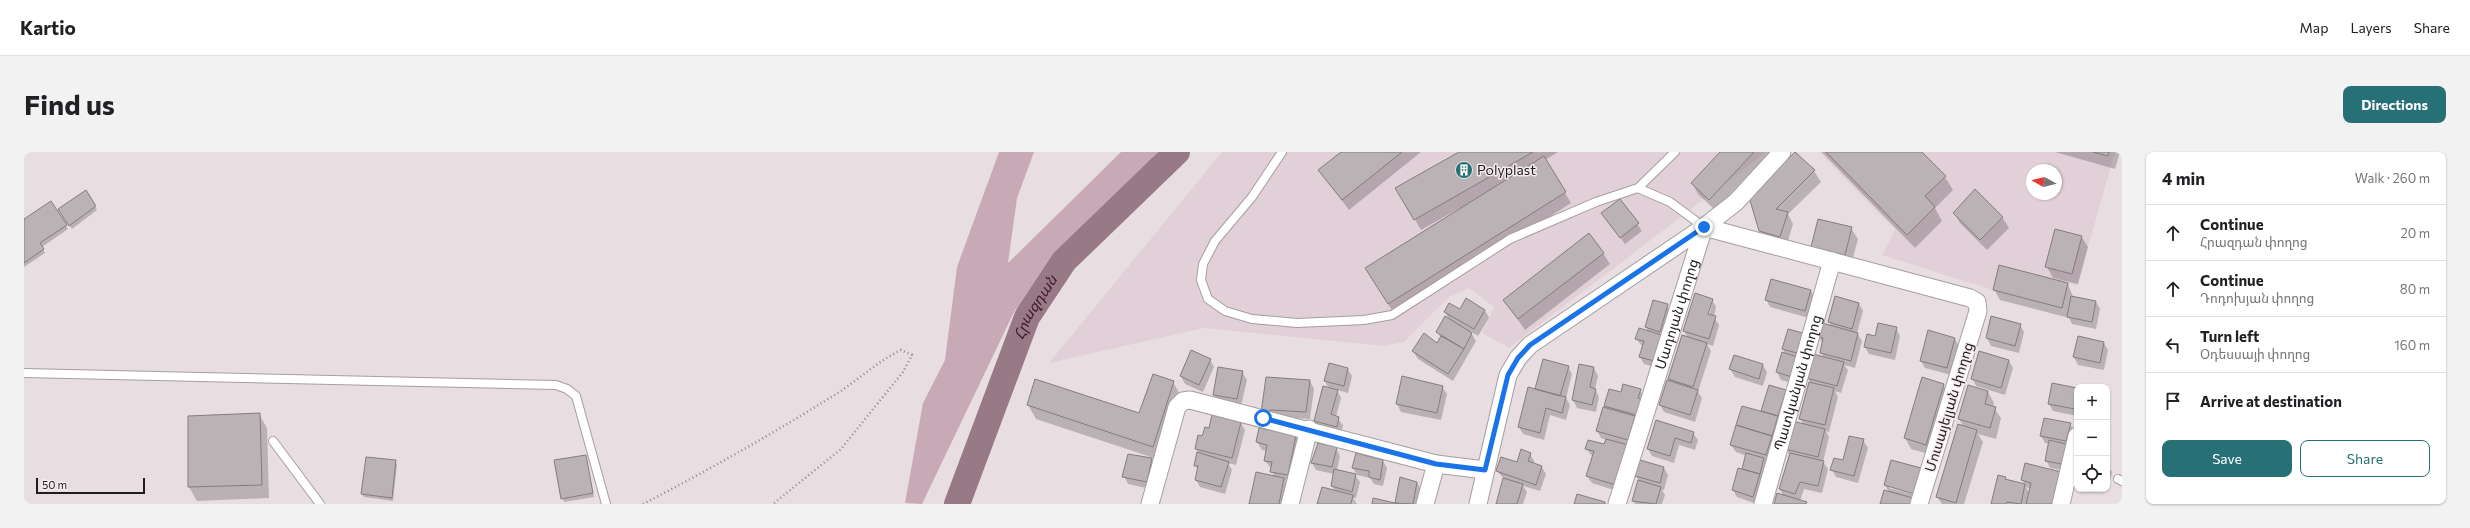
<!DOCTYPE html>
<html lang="en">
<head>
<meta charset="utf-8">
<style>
  body { margin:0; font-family:Commissioner,"Noto Sans Armenian",sans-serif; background:#f2f2f2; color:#202124 }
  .controls { position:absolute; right:12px; bottom:12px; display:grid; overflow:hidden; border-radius:8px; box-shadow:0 1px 3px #0004 }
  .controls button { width:36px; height:36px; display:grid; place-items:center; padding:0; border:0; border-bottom:1px solid #e0e0e0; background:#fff; color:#202124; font:20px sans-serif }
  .compass { position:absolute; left:2002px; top:12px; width:36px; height:36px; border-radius:50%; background:#fff; box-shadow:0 1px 3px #0004; rotate:278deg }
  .scale { position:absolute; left:12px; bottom:10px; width:109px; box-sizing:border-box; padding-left:4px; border:2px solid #201c1e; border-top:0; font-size:11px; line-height:14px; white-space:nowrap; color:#201c1e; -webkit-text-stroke:3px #f5ecef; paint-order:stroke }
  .stop { position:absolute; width:12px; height:12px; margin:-9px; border:3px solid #1a73e8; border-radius:50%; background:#fff }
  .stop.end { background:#1a73e8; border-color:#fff; box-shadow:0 1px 4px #0008 }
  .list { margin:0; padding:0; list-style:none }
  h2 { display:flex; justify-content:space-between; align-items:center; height:52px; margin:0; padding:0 16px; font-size:17px }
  h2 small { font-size:13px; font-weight:400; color:#757577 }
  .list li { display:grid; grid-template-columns:26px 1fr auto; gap:12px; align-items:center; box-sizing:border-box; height:56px; padding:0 16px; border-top:1px solid #e0e0e0 }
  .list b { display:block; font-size:15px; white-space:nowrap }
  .list p { margin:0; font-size:13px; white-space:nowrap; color:#757577 }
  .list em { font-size:13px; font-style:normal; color:#757577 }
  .actions { display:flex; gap:8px; padding:12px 16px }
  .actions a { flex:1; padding:9px 0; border:1px solid #277176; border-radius:8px; text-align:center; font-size:14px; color:#277176 }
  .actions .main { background:#277176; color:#fff }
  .icon { flex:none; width:22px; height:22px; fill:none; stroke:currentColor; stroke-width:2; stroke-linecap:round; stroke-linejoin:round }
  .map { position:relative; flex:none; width:2098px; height:352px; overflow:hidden; border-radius:8px }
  header { display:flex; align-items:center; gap:24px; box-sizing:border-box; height:56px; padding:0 20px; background:#fff; border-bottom:1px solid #e0e0e0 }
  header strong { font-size:19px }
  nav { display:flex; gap:22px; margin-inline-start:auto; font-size:14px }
  .intro { display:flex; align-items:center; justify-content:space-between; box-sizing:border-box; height:96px; padding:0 24px }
  h1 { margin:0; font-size:28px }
  .button { padding:10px 18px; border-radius:8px; background:#277176; color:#fff; font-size:14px; font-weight:700 }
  main { display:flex; gap:24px; padding:0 24px }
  aside { flex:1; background:#fff; border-radius:8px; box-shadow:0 1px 3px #0004 }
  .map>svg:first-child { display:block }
  .built { fill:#e1d0d7; fill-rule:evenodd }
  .green { fill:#c8a9b6 }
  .shadow { fill:#0003; fill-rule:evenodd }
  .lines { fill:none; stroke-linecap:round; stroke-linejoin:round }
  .river { stroke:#987a86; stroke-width:26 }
  .building { fill:#bbb2b5; stroke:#847c7f }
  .service-casing { stroke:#a69da1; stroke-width:10 }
  .minor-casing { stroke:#a69da1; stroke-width:19 }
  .path { stroke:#90898c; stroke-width:2.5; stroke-dasharray:1 3; stroke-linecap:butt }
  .service { stroke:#fff; stroke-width:8 }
  .minor { stroke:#fff; stroke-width:17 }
  .route { stroke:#1a73e8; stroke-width:5 }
  .labels { text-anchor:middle; stroke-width:3; stroke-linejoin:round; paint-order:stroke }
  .poi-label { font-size:14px; fill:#201c1e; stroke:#f5ecef; text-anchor:start }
  .street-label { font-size:14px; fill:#201c1e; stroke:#f5ecef }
  .water-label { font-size:15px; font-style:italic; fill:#43182d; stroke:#f5ecef }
</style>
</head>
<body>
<header>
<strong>Kartio</strong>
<nav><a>Map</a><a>Layers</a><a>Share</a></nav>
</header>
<div class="intro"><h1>Find us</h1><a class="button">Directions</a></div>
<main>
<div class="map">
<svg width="2098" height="352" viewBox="0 0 2098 352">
  <rect width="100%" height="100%" fill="#e8dee2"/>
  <path class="built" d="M1198,0h544l-257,196 -27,-15 12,-26 -25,-19 -20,9 -45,45 -20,4 -180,-18 -155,35z
    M1795,0h296l-38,134 -9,-3 -6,25 -69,-18 -111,-35 13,-25zM2008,18h24v24h-24z"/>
  <path class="green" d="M975,0h35l-17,46 -9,65 113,-111h37l-143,158 -93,194 -17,-1 18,-100 22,-43 12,-93z"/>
  <path class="shadow" d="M1319,0h78l-72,58 -29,-39z
    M1437,0h97l-13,8 26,43 -176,112 -22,-36 88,-70 -1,-1 -39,22 -24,-42z
    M1698,0h48l-55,58 -17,-16 -6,-11z
    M1772,0l18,19 7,11 -33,32 5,10 -7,24 -19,-6 -7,-11 -10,-34z
    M1798,0h99l24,25 8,13 -18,18 7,13 -27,27z
    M2031,0h65l-5,17z
    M61,39l12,19 -25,19 -13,-20z
    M1596,48l22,31 -17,13 -22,-30z
    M27,51l17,26 -26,18 3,6 -21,14v-46z
    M1930,61l48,4 7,11 -22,22 -27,-27z
    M1827,76l7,11 -7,26 -38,-18z
    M2057,84l7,11 -10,37 -25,-6 -6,-11z
    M1579,101l7,11 -85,66 -21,-30z
    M2044,132l5,13 23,5 4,7 -4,20 -24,-5 -3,-6 -69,-18 -6,-11z
    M1787,139l4,8 -6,19 -39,-11 -4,-8z
    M1688,148l4,7 -2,10 5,8 -6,21 -6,-2 4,7 -13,41 4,6 -7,24 -31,-10 -4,-7 12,-22 -3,-4 19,-41 -4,-7zM1686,152h2l-4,15h-2z
    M1835,152l4,7 -6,22 5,8 -7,27 -11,-3 4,5 -7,23 -6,-2 3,6 -9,35 -3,-1 3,6 -6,25 5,7 -6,24 -18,-4 -4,12 7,3h-32l9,-7 -4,-8 10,-33 -4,-7 18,-24 -4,-6 10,-37 -3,-5 17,-19 -3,-6 2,-8 -4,-7 13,-10 -3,-5z
    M1643,153l4,7 -13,56 -14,-4 -4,-7 3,-10 -7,-8 12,-7 -2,-5z
    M1436,158h25l4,8 -11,18 -8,-5 6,10 -23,40 -35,-22 -5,-8 24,-7 4,-6 -4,-6 13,-11 -5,-9z
    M1968,165l28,8 4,7 -5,21 -28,-7 -4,-8z
    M1872,176l4,8 -5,24 -26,-6 -4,-7 11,-9z
    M1778,182l-6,50 -15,-4 -4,-8 9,-17 -3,-6z
    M2054,186l26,5 4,7 -4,20 -26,-5 -4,-8z
    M1931,187l4,7 -8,29 -26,-7 -4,-7z
    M1186,208l4,7 -11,25 -18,-8 -4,-8z
    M1985,209l4,7 -8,27 -29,-9 -4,-8z
    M1739,213l4,7 -4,14 -28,-9 -5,-8z
    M1544,215l4,7 -6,24 4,7 -4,15 -16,-5 -6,25 -21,-6 -4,-7 16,-36z
    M1323,216l5,8 -4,17 -11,-3 4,8 -5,19 7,8 -2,9 -22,-5 -4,-8 14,-32 -4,-8z
    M1570,216l4,8 -3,13 4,8 -3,15 -19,-4 -4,-8z
    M1218,220l5,8 -6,26 -23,-4 -4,-8z
    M1243,226l43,3 4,8 -4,30 -36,-2 -8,4z
    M1379,226l39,9 5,7 -6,26 -40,-8 -4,-8z
    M1149,230l8,14 -21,64 -124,-41 -8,-14 111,9z
    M2029,232l24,5v27l-24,-5 -4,-7z
    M1919,233l7,10 -18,60 -21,-6 -6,-11z
    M1746,234l16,5 4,7 -20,64 -5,-1 3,5 -11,38 -20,-7 -4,-7 10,-19 4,-15 -11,-4 -5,-7 31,-33z
    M1616,238l4,8 -24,94 -28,-9 -5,-7 6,-19 -7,-8 19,-3 1,-6 -5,-2 -4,-7 10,-22 -2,-3 16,-12z
    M1964,240l6,11 -1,4 8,11 -5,21 -18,-5 5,8 -19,62h-22l-5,-7 27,-70 -5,-8z
    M235,262l8,14 2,70 -72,3 -8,-14v-70z
    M1632,269l37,12 5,7 -3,10 -16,-5 -5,18 -22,-7 -4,-7z
    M1217,271l4,7 -9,35 -8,-2 4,7 -7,24 -25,-7 -4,-7 2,-10 -3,-5 3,-13 -2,-3 14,-19z
    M2046,272l4,7 -8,40 -16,-3 -4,-8 3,-16 -4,-1 -4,-7z
    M1272,284l4,8 -8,38 -7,-1 3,5 -4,18h-34l24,-27 -2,-8 -7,-8 2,-10 -5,-1 -5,-8z
    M1839,288l5,8 -10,35 -22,-6 -4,-7 11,-8z
    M1312,296l4,8 -3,14 18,5 5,7 -4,16h-3l4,6h-5l1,-3 -3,3h-32l17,-13 -3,-5 2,-12 -18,-4 -4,-7z
    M1506,302l4,7v3l7,2 5,8 -6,17 -17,-5 4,6 -4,12h-26l7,-25 -7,-8 20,-7z
    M561,304l9,41 -30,5 -9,-41z
    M1127,307l4,7 -4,23 -23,-5 -4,-8z
    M371,309l2,4 -4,36 -29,-4 -2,-3z
    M1359,309l4,7 -4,18 -9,-2 -4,-6 -13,-3 -4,-7z
    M1867,309l30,8 4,7 -7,25 -5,-2 3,5h-35l4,-13 4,1 -4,-7zM1865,334l30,8v2l-30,-8z
    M2002,312l33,40h-67l13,-26 2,3 18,4 -3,-5zM2002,335l5,2 -1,5z
    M2083,313l5,7 -5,19 -9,-2h9z
    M1640,316l4,7 -4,15h-2l3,5 -3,9h-27l-2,-3 6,-20 -3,-5z
    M1377,327l16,3 4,8 -3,14h-22z"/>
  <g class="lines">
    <path class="river" id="s1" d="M933,352l70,-187 37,-56 113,-109"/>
  </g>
  <path class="building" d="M1317,0h61l-60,48 -24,-30z
    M1435,0h74l-119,68 -19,-32z
    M1696,0h34l-45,48 -18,-17z
    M1771,0l20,18 -39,39 12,3 -8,25 -21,-6 -10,-34z
    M1802,0h96l24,24 -21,20 10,11 -28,28z
    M2069,0h16l-1,4z
    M1520,4l22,36 -178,112 -23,-36z
    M1951,37l28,28 -23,23 -27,-27z
    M62,38l10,16 -27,20 -11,-17z
    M1596,47l19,24 -19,15 -19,-25z
    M27,49l16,24 -27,18 4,6 -20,14v-44z
    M1794,67l34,8 -7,28 -34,-8z
    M2031,77l27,7 -10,38 -27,-7z
    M1565,81l15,20 -86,66 -15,-19z
    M1975,113l69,18 -6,25 -69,-18z
    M1747,127l40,11 -6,21 -40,-11z
    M1671,141l18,6 -5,15 8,2 -7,23 -26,-8z
    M1811,144l24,7 -7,26 -24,-7z
    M2047,144l25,5 -4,21 -25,-5z
    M1442,146l19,12 -11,19 -30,-17 5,-9 11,6z
    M1629,148l15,4 -8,28 -15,-5z
    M1421,164l27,17 -8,16 -28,-17z
    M1967,164l30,8 -6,22 -29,-8z
    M1798,171l36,10 -7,28 -31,-8 3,-15 -5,-1z
    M1854,171l19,4 -6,26 -27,-6 3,-13 8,2z
    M1615,176l23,7 -8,26 -15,-4 5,-16 -9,-2z
    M1764,177l15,4 -6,20 -15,-4z
    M1904,178l27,8 -8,30 -27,-7z
    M1400,181l13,10 4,-7 23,13 -16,25 -36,-23z
    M1658,183l25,8 -14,44 -25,-8z
    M2054,184l26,6 -4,21 -27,-6z
    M1167,198l20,9 -12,26 -19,-9z
    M1955,199l30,9 -8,28 -30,-9z
    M1758,200l15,5 -5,20 -16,-5z
    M1789,202l31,8 -7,24 -31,-8z
    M1710,203l29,9 -4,15 -30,-10z
    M1519,207l26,7 -9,30 -25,-7z
    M1305,211l19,5 -4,18 -20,-5z
    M1555,212l15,3 -4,20 6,2 -4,16 -20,-5z
    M1194,215l25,4 -6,28 -24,-4z
    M1129,222l21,7 -21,66 -126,-42 8,-26 104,34z
    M1378,224l41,10 -6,27 -41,-9z
    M1242,225l44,3 -4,32 -36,-2 -1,5 -8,-2z
    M1898,225l22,7 -18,61 -22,-7z
    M1643,228l31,10 -8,25 -31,-10z
    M1785,230l25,6 -9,37 -26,-6z
    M2028,231l25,5 -2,21 -27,-5z
    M1599,232l18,5 -3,9 6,2 -4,16 -36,-10 5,-17 12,3z
    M1745,233l17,5 -8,26 -17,-5z
    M1944,233l20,6 -3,13 11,3 -6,21 -32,-9z
    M1299,234l15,4 -7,24 8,3 -2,10 -23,-6z
    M1504,235l38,10 -4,16 -16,-5 -6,25 -22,-6z
    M1718,254l36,10 -6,20 -36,-11z
    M1579,255l32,9 -7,24 -32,-9z
    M236,261l2,72 -74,2v-71z
    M1188,263l29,7 -9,36 -37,-9 3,-14 4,1 3,-9 4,1z
    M2020,266l27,5 -5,18 -26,-5z
    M1632,268l38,12 -3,11 -16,-5 -5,18 -23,-7z
    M1768,269l33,8 -7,28 -33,-8z
    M1934,272l19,6 -21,73 -20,-6z
    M1712,273l36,11 -6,19 -36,-10z
    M1235,276l37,7 -8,40 -18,-3 2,-10 -8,-1 3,-16 -11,-3z
    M1825,284l15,3 -10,37 -24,-6 4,-12 9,2z
    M1582,287l22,6 -12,40 -30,-9 8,-25 -9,-2 3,-9 16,4z
    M2025,288l17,4 -4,20 -17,-3z
    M1294,291l19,4 -5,20 -21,-4z
    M1497,297l10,4 -3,8 14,5 -6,19 -40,-14 5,-14 16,5z
    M1173,300l32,10 -8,25 -26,-7 3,-14h-4z
    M1332,301l27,7 -3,20 -11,-3v-6l-17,-3z
    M1722,301l18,5 -4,16 -18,-5z
    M1766,301l34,8 -6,25 -18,-4 -5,12 -16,-5z
    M1104,302l24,4 -5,24 -25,-5z
    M562,303l7,38 -32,6 -7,-39z
    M342,305l30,3 -4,38 -31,-4z
    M1616,308l24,7 -4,16 -25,-7z
    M1867,308l30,8 -7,26 -30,-9z
    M2001,311l36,9 -8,32h-27l5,-21 -10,-3z
    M1714,316l22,6 -7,23 -21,-7z
    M1310,317l22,5 -4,18 -21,-6z
    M1232,320l28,6 -5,26h-30z
    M1974,323l8,2 -1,2 20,5 -4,20 -14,-2 -1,2h-15z
    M1376,325l17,5 -4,22 -18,-1z
    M1479,326l20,6 -6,20h-21z
    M1614,328l23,7 -5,17 -24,-3z
    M1298,335l31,8 -2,9h-34z
    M1860,338l29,8 -1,6h-32z
    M1753,341l30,9 -1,2h-32z
    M1553,342l28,8v2h-31z
    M1349,346l22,5 4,1h-27z"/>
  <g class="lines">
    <g class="service-casing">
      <path id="service" d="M1258,0l-30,45 -37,44 -12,23 -2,16 7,19 17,12 27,8 45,4 67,-3 28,-5 118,-76 86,-37 42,-14 37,-36
        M1614,36l32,14 34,25
        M0,221l532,12 11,4 9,7 30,108
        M249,289l47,63
        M2094,327l4,2"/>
    </g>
    <g class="minor-casing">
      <g id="minor">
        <path d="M1680,75l266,71 7,4 1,9 -59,193"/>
        <path d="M1126,352l27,-97 6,-6 7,-1 246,64 49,6"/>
        <path d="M1266,352l19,-75"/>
        <path d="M1401,352l11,-40"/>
        <path d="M1454,352l30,-129 10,-17 12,-13 174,-118 32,-25 46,-50"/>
        <path id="s2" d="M1593,352l87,-277"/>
        <path id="s3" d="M1739,352l69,-243"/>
        <path d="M2037,352l16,-68"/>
      </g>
    </g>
    <path class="path" d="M619,352c68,-35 134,-73 198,-113 20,-14 38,-30 60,-41l11,5 -9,17 -62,77 -68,55"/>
    <use href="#service" class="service"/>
    <use href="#minor" class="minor"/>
  </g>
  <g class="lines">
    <path class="route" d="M1239,266l173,46 49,6 23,-95 10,-17 12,-13 174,-118"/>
  </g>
  <defs>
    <g id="building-disc" transform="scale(0.9)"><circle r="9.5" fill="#277176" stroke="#f5ecef"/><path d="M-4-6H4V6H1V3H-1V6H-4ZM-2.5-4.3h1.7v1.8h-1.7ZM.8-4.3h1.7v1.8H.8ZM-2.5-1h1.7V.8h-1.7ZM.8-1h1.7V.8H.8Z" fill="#fff"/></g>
  </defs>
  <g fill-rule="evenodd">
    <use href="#building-disc" x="1440" y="18"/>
  </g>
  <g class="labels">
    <g class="poi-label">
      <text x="1453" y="23">Polyplast</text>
    </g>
    <g class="street-label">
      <text dy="5" stroke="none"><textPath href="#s2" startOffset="199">Մադոյան փողոց</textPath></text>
      <text dy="5" stroke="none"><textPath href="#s3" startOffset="126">Պատկանյան փողոց</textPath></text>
      <text transform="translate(1925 255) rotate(-73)" y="5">Մուսայելյան փողոց</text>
    </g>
    <g class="water-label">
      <text dy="5" stroke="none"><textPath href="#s1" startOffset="212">Հրազդան</textPath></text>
    </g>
  </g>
</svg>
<div class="controls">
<button>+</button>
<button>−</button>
<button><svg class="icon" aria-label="locate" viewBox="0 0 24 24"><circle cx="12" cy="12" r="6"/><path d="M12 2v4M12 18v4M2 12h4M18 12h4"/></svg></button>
</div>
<svg class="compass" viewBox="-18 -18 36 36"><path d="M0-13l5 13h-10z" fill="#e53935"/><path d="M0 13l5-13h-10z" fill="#757577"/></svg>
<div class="scale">50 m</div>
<div class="stop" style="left:1239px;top:266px"></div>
<div class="stop end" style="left:1680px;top:75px"></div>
</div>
<aside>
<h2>4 min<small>Walk · 260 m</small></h2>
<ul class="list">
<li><svg class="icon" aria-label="ahead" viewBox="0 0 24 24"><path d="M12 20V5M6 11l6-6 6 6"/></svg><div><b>Continue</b><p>Հրազդան փողոց</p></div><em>20 m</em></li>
<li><svg class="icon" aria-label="ahead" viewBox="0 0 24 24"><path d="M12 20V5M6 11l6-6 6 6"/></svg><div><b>Continue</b><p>Դոդոխյան փողոց</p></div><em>80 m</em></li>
<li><svg class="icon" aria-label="left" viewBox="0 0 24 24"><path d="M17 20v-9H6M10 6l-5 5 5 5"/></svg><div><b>Turn left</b><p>Օդեսսայի փողոց</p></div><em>160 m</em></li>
<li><svg class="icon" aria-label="arrive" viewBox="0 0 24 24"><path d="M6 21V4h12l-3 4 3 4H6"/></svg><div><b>Arrive at destination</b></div></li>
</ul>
<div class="actions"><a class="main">Save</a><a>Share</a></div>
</aside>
</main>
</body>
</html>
